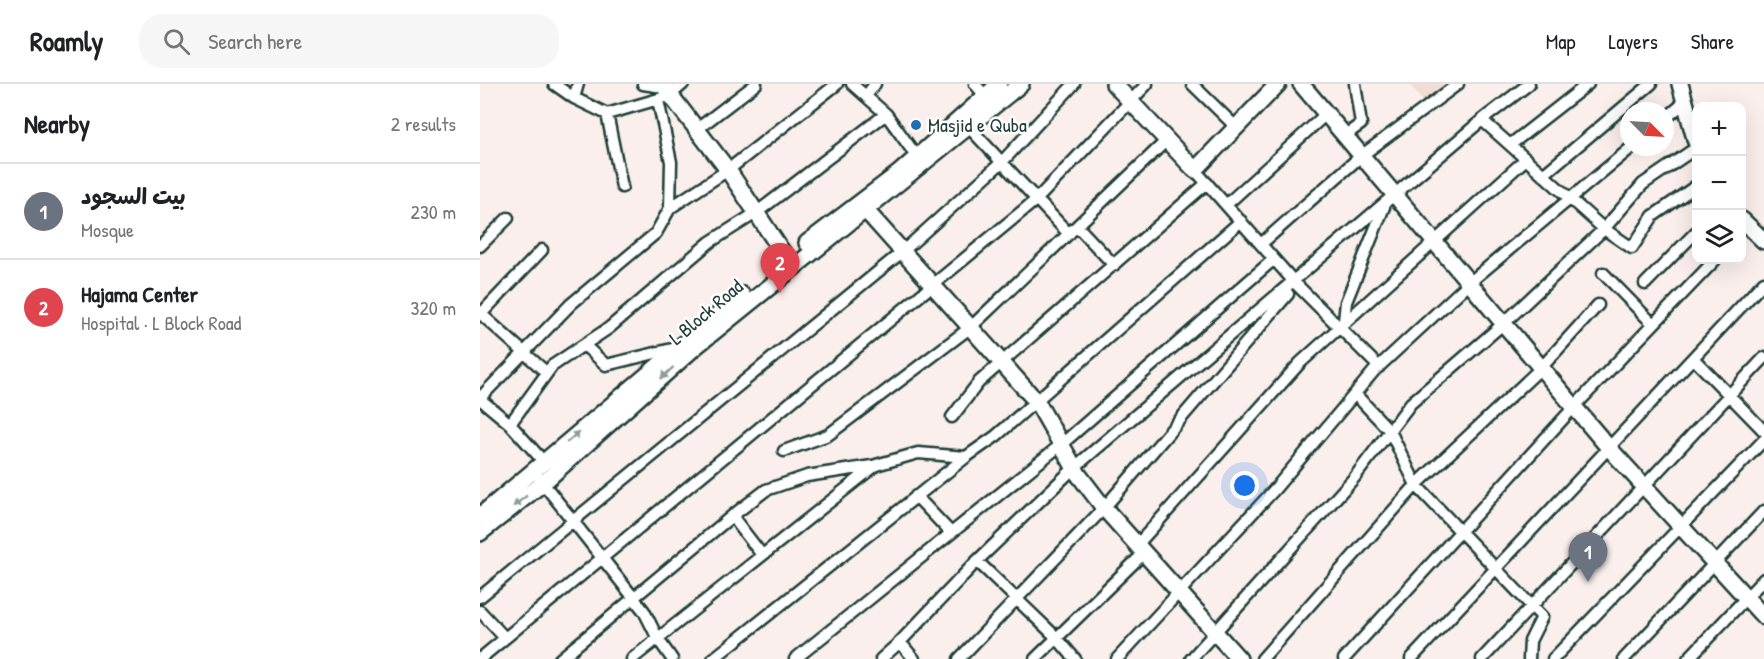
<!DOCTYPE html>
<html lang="en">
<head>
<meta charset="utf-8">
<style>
  body { margin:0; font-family:"Patrick Hand","Playpen Sans Arabic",sans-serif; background:#f6f6f6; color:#202124 }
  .controls { position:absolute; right:18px; top:18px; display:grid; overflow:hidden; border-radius:12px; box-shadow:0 6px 24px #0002 }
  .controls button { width:54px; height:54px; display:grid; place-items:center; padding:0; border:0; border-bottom:2px solid #e0e0e0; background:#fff; color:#202124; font:30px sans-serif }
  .compass { position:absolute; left:1140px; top:18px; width:54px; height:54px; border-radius:50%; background:#fff; box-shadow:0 6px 24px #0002; rotate:114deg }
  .you { position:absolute; left:765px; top:402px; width:21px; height:21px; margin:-15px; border:4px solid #fff; border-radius:50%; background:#1a73e8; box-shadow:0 0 0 9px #1a73e833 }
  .badge { display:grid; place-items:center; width:39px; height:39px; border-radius:50%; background:#7c3aed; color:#fff; font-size:20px; font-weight:700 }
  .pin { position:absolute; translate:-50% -50px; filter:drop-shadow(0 2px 3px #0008) }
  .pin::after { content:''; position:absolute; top:32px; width:21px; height:18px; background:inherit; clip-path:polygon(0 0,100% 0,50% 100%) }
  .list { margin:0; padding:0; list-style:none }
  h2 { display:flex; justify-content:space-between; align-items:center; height:78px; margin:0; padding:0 24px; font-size:26px }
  h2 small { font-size:20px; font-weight:400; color:#757577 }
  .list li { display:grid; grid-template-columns:39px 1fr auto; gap:18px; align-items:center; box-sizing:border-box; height:96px; padding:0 24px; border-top:2px solid #e0e0e0 }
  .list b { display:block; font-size:22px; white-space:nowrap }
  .list p { margin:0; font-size:20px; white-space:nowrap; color:#757577 }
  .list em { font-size:20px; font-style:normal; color:#757577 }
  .icon { flex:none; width:33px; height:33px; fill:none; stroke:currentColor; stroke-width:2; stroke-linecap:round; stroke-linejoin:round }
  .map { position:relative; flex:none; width:1284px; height:575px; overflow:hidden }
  header { display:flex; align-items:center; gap:36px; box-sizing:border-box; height:84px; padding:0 30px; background:#fff; border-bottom:2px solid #e0e0e0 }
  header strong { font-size:28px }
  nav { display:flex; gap:33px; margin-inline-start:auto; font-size:21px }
  .search { width:420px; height:54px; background:#f6f6f6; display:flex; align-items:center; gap:15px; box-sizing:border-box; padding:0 21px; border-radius:24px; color:#757577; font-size:22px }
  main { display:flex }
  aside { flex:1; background:#fff }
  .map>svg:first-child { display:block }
  .built { fill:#f4dcd6 }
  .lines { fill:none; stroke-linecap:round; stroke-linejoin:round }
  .street-casing { stroke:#1f3d34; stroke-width:15 }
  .secondary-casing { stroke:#1f3d34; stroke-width:20 }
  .street { stroke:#fff; stroke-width:10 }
  .secondary { stroke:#fff; stroke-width:15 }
  .oneway { fill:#8f9e9a }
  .poi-dot { fill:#1f6fb2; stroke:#fff; stroke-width:2 }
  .labels { text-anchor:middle; stroke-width:5; stroke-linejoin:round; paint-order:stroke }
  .poi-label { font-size:20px; fill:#1f3d34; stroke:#fff; text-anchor:start }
  .street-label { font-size:20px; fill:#1f3d34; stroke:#fff }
</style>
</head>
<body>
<header>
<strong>Roamly</strong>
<div class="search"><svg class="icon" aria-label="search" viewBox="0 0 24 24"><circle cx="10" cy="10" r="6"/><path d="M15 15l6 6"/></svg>Search here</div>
<nav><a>Map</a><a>Layers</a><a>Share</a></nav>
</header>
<main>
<aside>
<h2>Nearby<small>2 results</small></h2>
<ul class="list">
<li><span class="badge" style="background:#6b7280">1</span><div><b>بیت السجود</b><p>Mosque</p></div><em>230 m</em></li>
<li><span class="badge" style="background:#e0444e">2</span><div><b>Hajama Center</b><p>Hospital · L Block Road</p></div><em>320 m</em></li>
</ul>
</aside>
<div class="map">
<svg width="1284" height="575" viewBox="0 0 1284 575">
  <rect width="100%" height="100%" fill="#faefec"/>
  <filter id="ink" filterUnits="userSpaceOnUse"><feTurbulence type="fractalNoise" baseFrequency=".0167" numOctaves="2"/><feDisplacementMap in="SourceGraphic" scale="12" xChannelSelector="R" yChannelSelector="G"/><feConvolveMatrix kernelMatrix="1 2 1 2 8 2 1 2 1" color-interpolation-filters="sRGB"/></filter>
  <g filter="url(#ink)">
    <path class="built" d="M929,0h49l-31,23z"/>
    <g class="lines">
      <g class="street-casing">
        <path id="street" d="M74,0l20,14 33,16 62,-18 14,-12
          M163,0l20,3
          M372,0l34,30 31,43
          M495,0l11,13
          M712,0l44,43
          M386,12l9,-12
          M94,14l4,-14
          M127,30l15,73
          M1185,35l20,-17
          M1002,36l122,109 28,19 21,-32 43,-30
          M485,39l104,111
          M216,46l60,-46
          M864,52l17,-12 -6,-40
          M1030,61l78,-61
          M715,86l101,114 83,83
          M1063,91l108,-91
          M746,121l100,-91
          M190,124l58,-38 109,-86
          M597,142l37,39
          M781,160l100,-88 97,-72
          M0,162l28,-28
          M1123,189l50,51
          M1165,200l51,-52
          M1,230l66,59
          M0,231l62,-65
          M864,237l2,-19 38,-95
          M104,261l22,20 70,-17
          M1213,274l71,73
          M875,310l35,37 26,54 126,132 -12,24 -1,18
          M0,314l91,-94 85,-71 14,-25 1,-46 -13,-62
          M0,315l30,25 34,38
          M472,333l27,-35 228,-199
          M30,340l42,-58 57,-38 101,-86 46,-29 130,-99
          M304,367l44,-16 143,-108 196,-187
          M59,394l105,133 14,28 14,20
          M436,412l35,37
          M658,460l162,-181 226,-204
          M282,471l-30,-39 34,-26 41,-14 65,-10
          M497,477l79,76 19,22
          M0,513l422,-345 100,-90 72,-78
          M0,527l25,27
          M420,558l14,17
          M1,574l556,-459 110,-115
          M80,575l172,-143
          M152,575l244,-194 42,-12 48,4 30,-21 245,-215
          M233,575l253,-202
          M315,575l268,-216 211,-184
          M401,575l19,-17 77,-81 98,-94 407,-347 47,-36
          M479,575l145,-151 184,-214
          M555,575l110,-107
          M637,575l157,-169 100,-119 95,-88 163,-136
          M711,575l163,-181 57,-75 92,-79 101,-95 39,-45 53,-36
          M782,575l154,-174 125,-117 57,-63
          M864,575l230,-252 141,-147
          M931,575l353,-377
          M1002,575l282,-301
          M1073,575l211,-219
          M1144,575l140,-148
          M1208,575l76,-80"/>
      </g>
      <g class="secondary-casing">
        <path id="secondary" d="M182,0l66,86 59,89
          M634,0l81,86 83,-86
          M821,0l308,364 155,169
          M1200,0l16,58
          M381,121l176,197 41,72 26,34 135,151
          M1262,136l22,21
          M327,159l92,-70 100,-89
          M0,432l262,-221
          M0,449l63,-50 152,-136 326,-263"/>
      </g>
      <use href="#street" class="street"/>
      <use href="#secondary" class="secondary"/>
    </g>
    <defs><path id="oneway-solid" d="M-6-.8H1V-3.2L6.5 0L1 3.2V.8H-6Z" transform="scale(1.5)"/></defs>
    <g class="oneway">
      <use href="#oneway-solid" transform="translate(187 289) rotate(137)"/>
      <use href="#oneway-solid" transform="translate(93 353) rotate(-41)"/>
      <use href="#oneway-solid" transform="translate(40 417) rotate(142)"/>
    </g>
  </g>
  <circle class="poi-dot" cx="436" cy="41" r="6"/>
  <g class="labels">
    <g class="poi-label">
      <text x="448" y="48">Masjid e Quba</text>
    </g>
    <g class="street-label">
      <text transform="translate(226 228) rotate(-40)" y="7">L Block Road</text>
    </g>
  </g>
</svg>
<div class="controls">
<button>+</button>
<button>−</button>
<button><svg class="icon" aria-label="layers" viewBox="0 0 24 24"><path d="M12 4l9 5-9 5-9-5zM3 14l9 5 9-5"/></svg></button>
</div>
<svg class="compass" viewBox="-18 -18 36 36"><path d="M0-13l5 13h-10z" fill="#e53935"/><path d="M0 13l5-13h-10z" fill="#757577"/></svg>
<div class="you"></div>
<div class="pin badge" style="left:1108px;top:498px;background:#6b7280">1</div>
<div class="pin badge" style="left:300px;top:209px;background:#e0444e">2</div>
</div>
</main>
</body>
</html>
